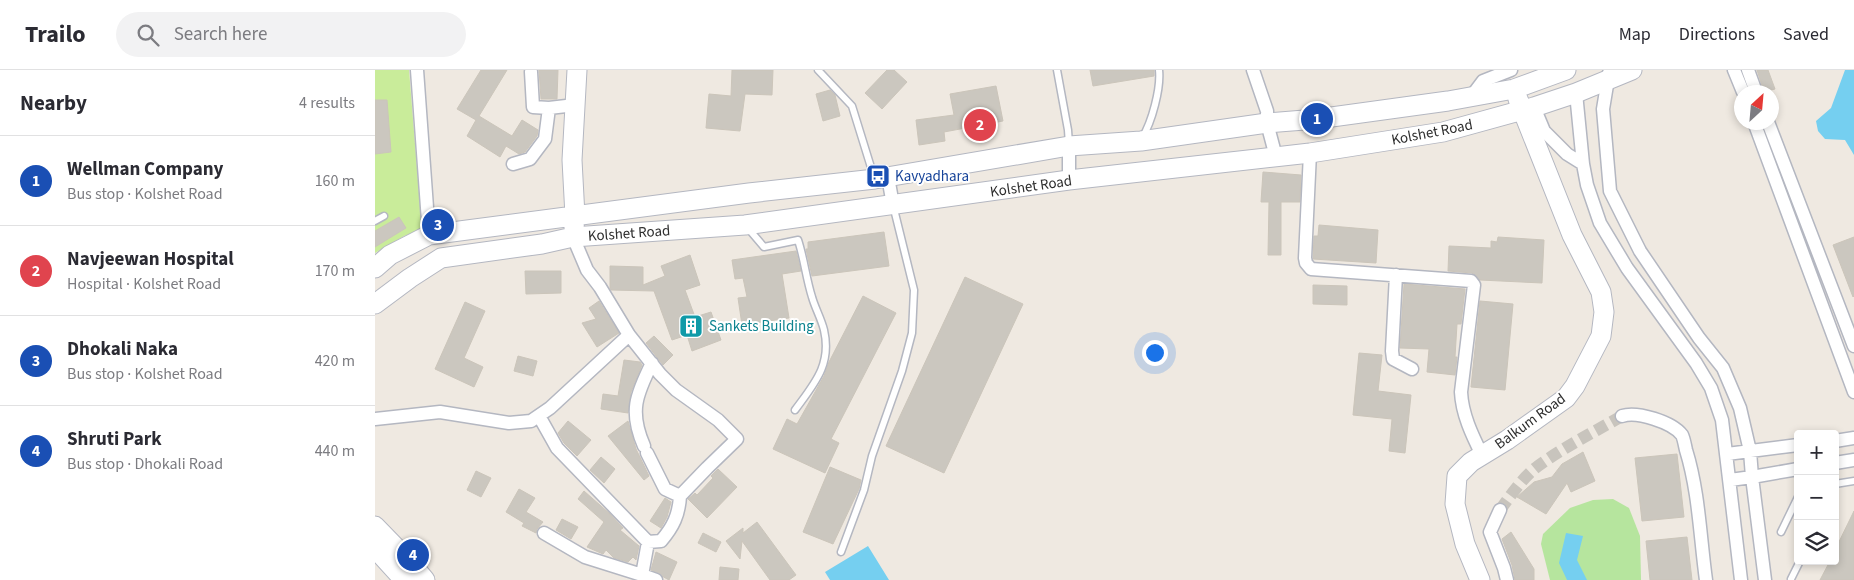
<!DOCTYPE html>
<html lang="en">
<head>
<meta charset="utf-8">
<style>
  body { margin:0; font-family:"Source Sans 3",sans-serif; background:#f2f2f3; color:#2b2b33 }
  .controls { position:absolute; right:15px; bottom:15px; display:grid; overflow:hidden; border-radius:5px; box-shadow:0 2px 8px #0003 }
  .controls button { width:45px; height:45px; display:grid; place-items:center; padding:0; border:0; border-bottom:1px solid #e1e1e2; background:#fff; color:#2b2b33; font:25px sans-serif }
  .compass { position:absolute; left:1359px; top:15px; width:45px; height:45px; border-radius:50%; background:#fff; box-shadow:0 2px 8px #0003; rotate:26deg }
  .you { position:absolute; left:779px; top:282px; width:18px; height:18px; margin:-12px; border:4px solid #fff; border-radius:50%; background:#1a73e8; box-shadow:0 0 0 8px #1a73e833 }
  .badge { display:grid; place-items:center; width:32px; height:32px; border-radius:50%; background:#0b8043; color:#fff; font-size:16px; font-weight:700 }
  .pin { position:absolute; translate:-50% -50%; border:2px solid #fff; box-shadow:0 1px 5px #0006 }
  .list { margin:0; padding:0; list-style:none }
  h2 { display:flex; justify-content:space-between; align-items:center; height:65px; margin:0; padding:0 20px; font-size:21px }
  h2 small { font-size:16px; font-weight:400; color:#7c7c81 }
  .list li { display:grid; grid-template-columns:32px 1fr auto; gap:15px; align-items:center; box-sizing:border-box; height:90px; padding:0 20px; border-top:1px solid #e1e1e2 }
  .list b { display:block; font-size:19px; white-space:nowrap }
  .list p { margin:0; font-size:16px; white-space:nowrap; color:#7c7c81 }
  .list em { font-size:16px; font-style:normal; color:#7c7c81 }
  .icon { flex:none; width:28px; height:28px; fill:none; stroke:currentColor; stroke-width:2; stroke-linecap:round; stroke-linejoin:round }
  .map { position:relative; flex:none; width:1479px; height:510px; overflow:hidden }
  header { display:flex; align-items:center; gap:30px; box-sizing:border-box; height:70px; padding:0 25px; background:#fff; border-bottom:1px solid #e1e1e2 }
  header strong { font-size:24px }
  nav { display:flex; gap:28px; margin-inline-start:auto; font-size:18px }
  .search { width:350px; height:45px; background:#f2f2f3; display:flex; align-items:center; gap:12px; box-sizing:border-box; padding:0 18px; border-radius:28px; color:#7c7c81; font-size:19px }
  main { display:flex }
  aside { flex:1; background:#fff }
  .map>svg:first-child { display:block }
  .green { fill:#b6e59e }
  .pitch { fill:#c9ec9a }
  .water { fill:#75cff0 }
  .building { fill:#cbc7bf; stroke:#cbc5ba }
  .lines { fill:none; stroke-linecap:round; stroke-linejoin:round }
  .street-tunnel { stroke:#c8c4bd; stroke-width:12; stroke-dasharray:12 6; stroke-linecap:butt }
  .lane-casing { stroke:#b4b7c1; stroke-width:9 }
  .street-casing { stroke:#b4b7c1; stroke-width:15 }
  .secondary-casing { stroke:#b4b7c1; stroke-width:21 }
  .lane { stroke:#fff; stroke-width:6 }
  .street { stroke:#fff; stroke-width:12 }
  .secondary { stroke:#fff; stroke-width:19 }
  .labels { text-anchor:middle; stroke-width:4; stroke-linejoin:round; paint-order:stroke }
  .street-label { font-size:15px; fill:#2e2e2e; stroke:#fff }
  .transit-label { font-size:15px; fill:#164399; stroke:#fff; text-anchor:start }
  .culture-label { font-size:15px; fill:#0d838f; stroke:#fff; text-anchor:start }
</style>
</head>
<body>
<header>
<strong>Trailo</strong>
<div class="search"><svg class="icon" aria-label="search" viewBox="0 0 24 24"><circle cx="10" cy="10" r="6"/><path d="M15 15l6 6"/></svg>Search here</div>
<nav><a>Map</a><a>Directions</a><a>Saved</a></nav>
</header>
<main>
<aside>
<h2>Nearby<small>4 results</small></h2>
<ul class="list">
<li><span class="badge" style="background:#1a4fb4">1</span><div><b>Wellman Company</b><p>Bus stop · Kolshet Road</p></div><em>160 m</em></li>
<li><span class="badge" style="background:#e0444e">2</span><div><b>Navjeewan Hospital</b><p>Hospital · Kolshet Road</p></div><em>170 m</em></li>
<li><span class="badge" style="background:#1a4fb4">3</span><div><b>Dhokali Naka</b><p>Bus stop · Kolshet Road</p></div><em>420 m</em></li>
<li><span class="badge" style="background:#1a4fb4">4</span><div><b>Shruti Park</b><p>Bus stop · Dhokali Road</p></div><em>440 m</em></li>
</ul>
</aside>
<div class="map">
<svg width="1479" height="510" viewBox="0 0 1479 510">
  <rect width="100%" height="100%" fill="#efe9e1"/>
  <path class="green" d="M1238,429l16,9 11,28 1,44h-91l-9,-36 2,-10 27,-26 23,-8z"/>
  <path class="pitch" d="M0,0h34l13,160 -18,6 -29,17z"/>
  <path class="water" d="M1470,0h9v85l-9,-15 -20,-1 -7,-8 -2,-10 15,-13z
    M1191,463l17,3 -6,24 10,20h-20l-8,-17z
    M493,476l21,34h-59l-5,-8z"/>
  <path class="building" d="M106,0h26l-28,46 33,20 10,-16 16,10 -1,6 -12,16 -6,2 -13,-8 -6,11 -33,-21 9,-16 -19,-11z
    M164,0h19l-1,29h-16z
    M357,0h41l-1,25 -27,-1 -5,37 -34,-3 3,-34 22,2z
    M512,0h7l13,12 -25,27 -17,-16z
    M715,0h64v6l-61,10z
    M1382,0h11l7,19 -11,3z
    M621,16l7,35 -59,11 1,9 -26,4 -3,-25 38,-5 -4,-21z
    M455,20l5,5 5,21 -17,5 -7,-27z
    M0,30h12l4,52 -16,2z
    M888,102l38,3 -1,27h-19v53h-13l1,-53h-8z
    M24,147l7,11 -31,19v-16z
    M944,155l59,5 -2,33 -63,-4 1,-23h4z
    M509,162l5,34 -77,10 -6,-27h2v-7z
    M1123,167l46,3 -2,43 -62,-3 -8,-7 -24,-2 1,-25 42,2v-7l6,1z
    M1479,167v59l-1,1 -20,-52z
    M421,181l5,20 -19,3 7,44 -47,7 -4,-27 9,-1 -4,-19 -8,1 -3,-19z
    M315,185l10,30 -15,5 10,27 16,-5 10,28 -29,11 -5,-16 -15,5 -18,-49 -43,-1 -1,-2v-22l33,1v18l22,-9 -4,-10z
    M150,201h36v22l-35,1z
    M590,207l58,27 -79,169 -58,-27z
    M1029,214l61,5 -4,35h-4l-2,33h2l-2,18 -28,-3 2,-23 -29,-1z
    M938,215l34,1v19l-34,-1z
    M488,226l33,17 -65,126 8,4 -14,30 -52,-24 14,-30 10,5 27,-48 5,-14z
    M224,231l20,32 -22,14 -15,-24 14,-4 -7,-11z
    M1105,231l33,3 -8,86 -34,-3z
    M90,232l20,9 -21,47 19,9 -9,20 -39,-18z
    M279,266l19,19 -10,10 -17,-22z
    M984,283l23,2 -4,36 33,4 -6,58 -16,-2 3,-32 -39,-4z
    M143,286l19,5 -4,15 -19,-5z
    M249,290l16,2 2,3 -11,27 -3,21 -27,-4 2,-15 15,2z
    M193,351l23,19 -14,16 -13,-13 -6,-10z
    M253,351l8,28 13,27 -5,4 -36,-44z
    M1208,382l12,29 -24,11 -4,-9 -21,31 -29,-17 17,-15 18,-5 10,-13z
    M1302,384l7,63 -42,4 -7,-63z
    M226,387l14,12 -11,14 -14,-13z
    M455,397l31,13 -2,9 -26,55 -30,-12z
    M343,399l19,18 -30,31 -19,-19 7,-6 2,2 16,-17 -2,-2z
    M101,401l15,7 -10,19 -14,-7z
    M144,419l16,9 -9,14 17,10 -6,7 -1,4 -14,-7 2,-3 -18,-11z
    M209,421l25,22 14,15 -3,2 19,16 -3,14 -3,-3 -5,5 -14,-4 -8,-8 -3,4 -16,-7 17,-25 -26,-23z
    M290,428l6,4 -4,15 -6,11 -11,-7z
    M1479,441v69h-34l10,-19h5v-11z
    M187,449l16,8 -7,12 -15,-9z
    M382,452l39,53 -7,5h-19l-28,-39 -2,18 -14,-18 17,-13v5z
    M1136,462l23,37v11h-19l-3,-15 -10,-26z
    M328,463l18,9 -5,10 -18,-9z
    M1312,467l5,43h-42l-4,-39z
    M281,482l21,10 -8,18 -18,-10z
    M345,497l19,2 -1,11h-19z"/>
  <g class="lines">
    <path class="street-tunnel" d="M1125,440c11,-15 23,-33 38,-44 26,-19 56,-34 84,-50"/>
    <g class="lane-casing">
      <path id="lane" d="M443,0l34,36 22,71
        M682,0l11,60 1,15
        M767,68c10,-16 19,-50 17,-68
        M0,151l9,-5
        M372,157l17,20 34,-7c6,18 8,38 14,57 3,11 9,21 12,33 8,35 -10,54 -29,80
        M1460,414l19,-3
        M1406,462l17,-35
        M466,482l23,-62 8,-34 30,-85 10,-38 2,-43 -21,-85
        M1416,509l9,-18"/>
    </g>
    <g class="street-casing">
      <path id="street" d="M42,0l12,165
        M878,0l14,41v12l9,34
        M1359,0l9,22
        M1373,0l8,22
        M1234,3l-6,36 7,82 30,60 59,87 24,30 17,40 10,43 2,26 -22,3
        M1201,23l7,71 4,21 13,38 27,45 69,95 15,25 11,32 19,160
        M1096,27l12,-16 28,-11
        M1159,37l10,24 23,23 16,10
        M174,38l26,-3
        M1379,52l100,270
        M1393,52l86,224
        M935,83l-5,105 1,5 5,6 160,12 3,4 -13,107c1,22 11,43 21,63
        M138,94l17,-5 15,-20 4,-31 -16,-1 -2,-35
        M513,107l5,28
        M694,110v-34
        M198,167l14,33 13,17 29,48 31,39 16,16 42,30 19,19 -30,29 -27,28
        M1021,205l-4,76 1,8 19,10
        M164,346l18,32 91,94 -6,33 14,5
        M1247,346c15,-5 50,6 60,19 2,4 3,11 4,15 13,42 14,87 20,130
        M0,349l65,-7 69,11 22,-2 19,-13 79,-73
        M1460,371l19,-3
        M269,376c-15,-34 -8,-51 8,-83
        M272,383l18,36 15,7
        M1352,384l71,-9
        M1460,393l19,-3
        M1125,440l-10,22 14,36 3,12
        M169,463l41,24 57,18
        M273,472l13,-1c12,-14 18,-26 19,-45
        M1390,510l-13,-103 46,-8"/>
    </g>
    <g class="secondary-casing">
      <path id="secondary" d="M199,158l1,-12 -3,-56 5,-90
        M0,198l15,-13 39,-20 320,-42 126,-14 194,-33 72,-5 126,-18 50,-4 131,-18 66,-12 52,-19
        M0,234l35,-26 31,-20 101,-14 31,-7 172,-12 324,-45 241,-27 133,-21 91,-25 42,-14 56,-23
        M0,456l35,36 15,18
        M0,478l29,32
        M1105,510l-15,-36 -10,-40 2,-28 14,-14 36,-22 59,-42 9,-12 26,-50 3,-24 -3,-20 -29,-57 -54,-136"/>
    </g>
    <use href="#lane" class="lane"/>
    <use href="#street" class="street"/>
    <use href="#secondary" class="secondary"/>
  </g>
  <defs>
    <g id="bus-square" transform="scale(1.25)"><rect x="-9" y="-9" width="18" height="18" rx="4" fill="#1a4fb4" stroke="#fff"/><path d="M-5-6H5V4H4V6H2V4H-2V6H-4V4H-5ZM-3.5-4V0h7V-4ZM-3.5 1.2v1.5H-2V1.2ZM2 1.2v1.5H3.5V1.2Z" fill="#fff"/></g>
    <g id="building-square" transform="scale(1.25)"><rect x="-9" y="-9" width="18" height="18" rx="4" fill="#0f9aa8" stroke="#fff"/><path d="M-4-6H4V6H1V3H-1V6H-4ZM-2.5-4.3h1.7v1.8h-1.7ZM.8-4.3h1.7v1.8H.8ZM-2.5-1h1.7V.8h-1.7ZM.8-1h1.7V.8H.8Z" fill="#fff"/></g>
  </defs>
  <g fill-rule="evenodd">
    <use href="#bus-square" x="503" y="106"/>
    <use href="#building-square" x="316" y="256"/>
  </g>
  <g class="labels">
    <g class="street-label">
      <text transform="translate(1057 62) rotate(-11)" y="5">Kolshet Road</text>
      <text transform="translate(656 116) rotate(-8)" y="5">Kolshet Road</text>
      <text transform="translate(254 163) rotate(-4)" y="5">Kolshet Road</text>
      <text transform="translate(1155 351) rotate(-36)" y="5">Balkum Road</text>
    </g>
    <g class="transit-label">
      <text x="520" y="111">Kavyadhara</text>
    </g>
    <g class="culture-label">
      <text x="334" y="261">Sankets Building</text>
    </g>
  </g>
</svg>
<div class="controls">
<button>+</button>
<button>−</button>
<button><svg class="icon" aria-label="layers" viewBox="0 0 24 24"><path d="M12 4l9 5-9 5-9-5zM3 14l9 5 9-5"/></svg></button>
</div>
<svg class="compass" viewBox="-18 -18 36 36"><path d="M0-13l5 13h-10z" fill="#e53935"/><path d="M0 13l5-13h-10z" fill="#7c7c81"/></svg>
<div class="you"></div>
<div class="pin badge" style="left:942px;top:49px;background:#1a4fb4">1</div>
<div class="pin badge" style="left:605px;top:55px;background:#e0444e">2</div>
<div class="pin badge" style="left:63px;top:155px;background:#1a4fb4">3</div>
<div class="pin badge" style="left:38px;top:485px;background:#1a4fb4">4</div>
</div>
</main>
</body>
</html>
